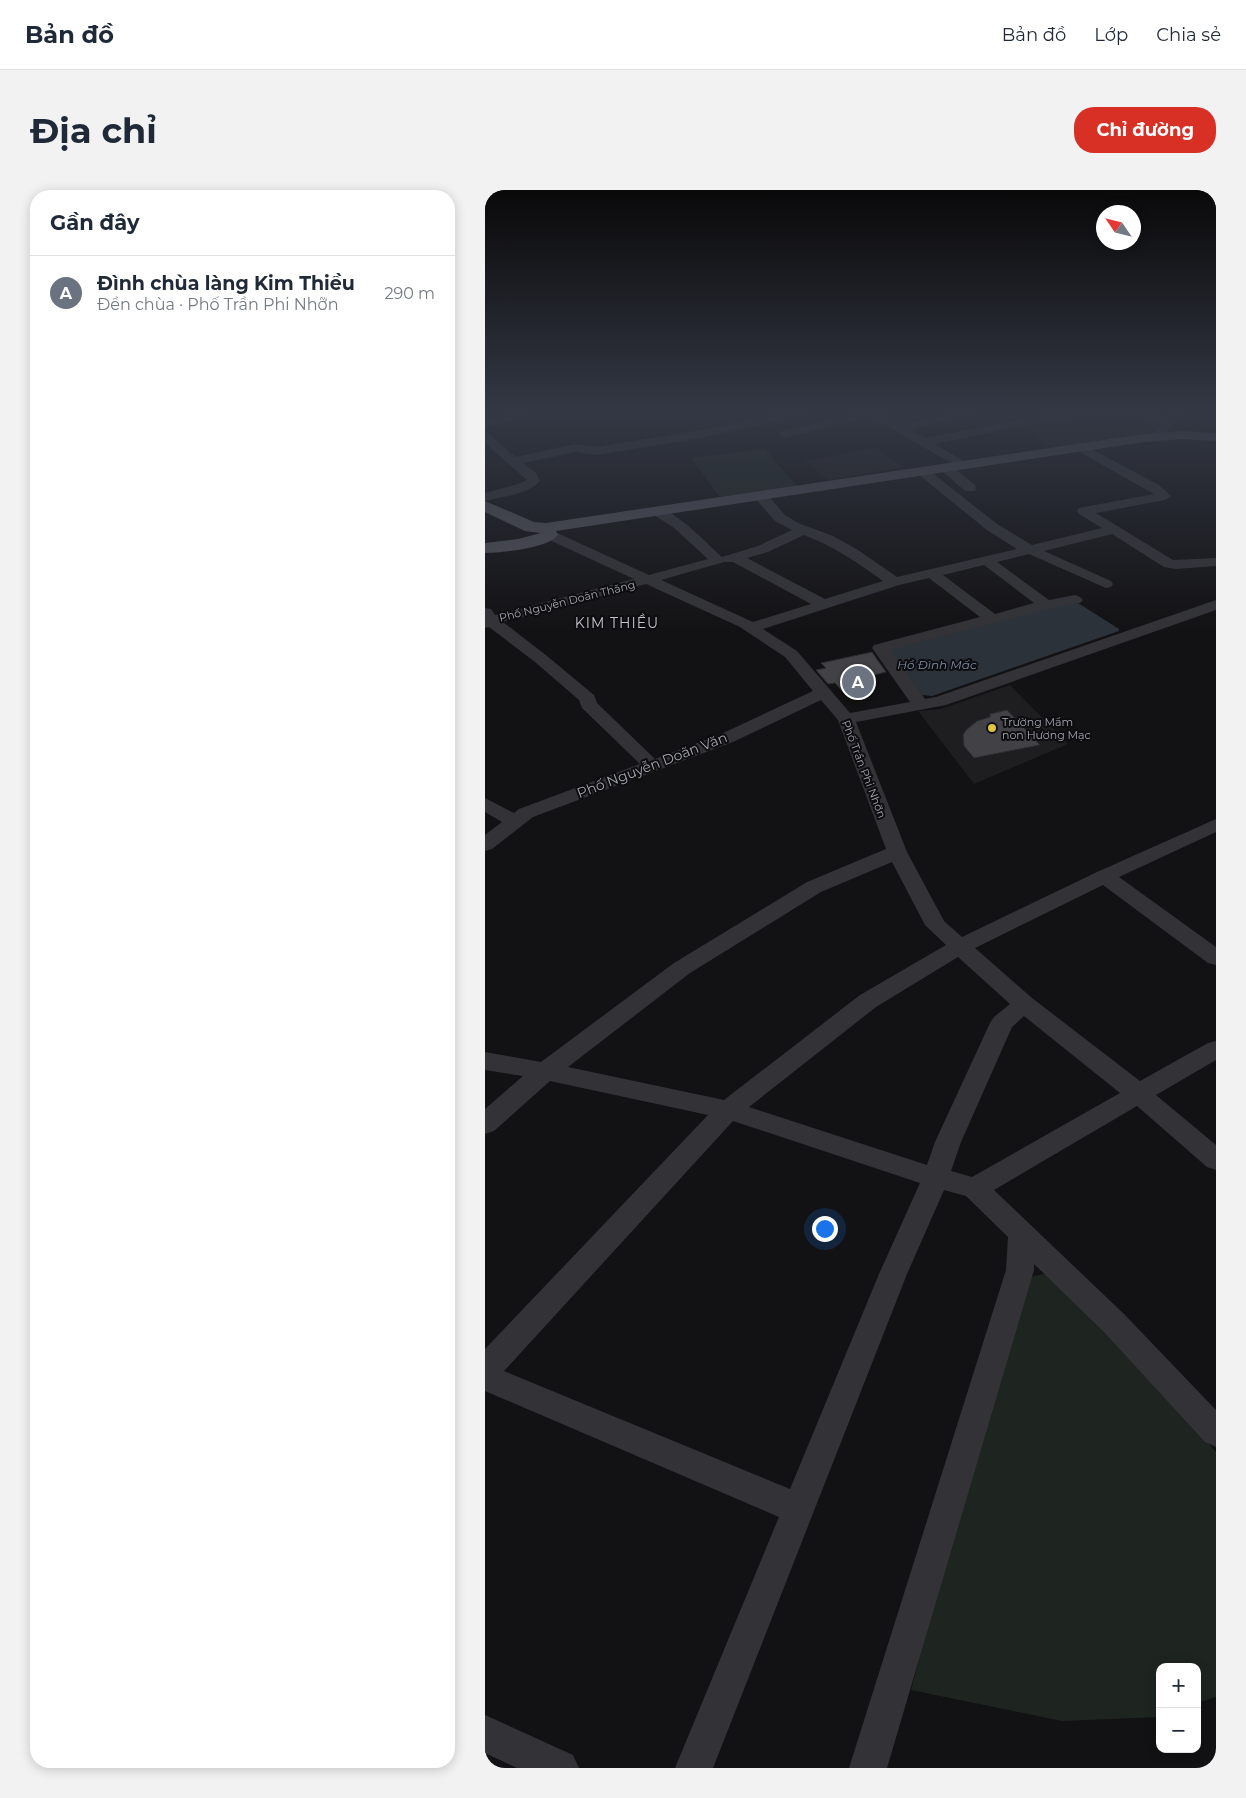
<!DOCTYPE html>
<html lang="vi">
<head>
<meta charset="utf-8">
<style>
  body { margin:0; font-family:Montserrat,sans-serif; background:#f2f2f3; color:#1f2937 }
  .controls { position:absolute; right:15px; bottom:15px; display:grid; overflow:hidden; border-radius:10px; box-shadow:0 2px 12px #0003 }
  .controls button { width:45px; height:45px; display:grid; place-items:center; padding:0; border:0; border-bottom:1px solid #e0e1e3; background:#fff; color:#1f2937; font:25px sans-serif }
  .compass { position:absolute; left:611px; top:15px; width:45px; height:45px; border-radius:50%; background:#fff; box-shadow:0 2px 12px #0003; rotate:305deg }
  .you { position:absolute; left:339px; top:1038px; width:18px; height:18px; margin:-12px; border:4px solid #fff; border-radius:50%; background:#1a73e8; box-shadow:0 0 0 8px #1a73e833 }
  .badge { display:grid; place-items:center; width:32px; height:32px; border-radius:50%; background:#d93025; color:#fff; font-size:16px; font-weight:700 }
  .pin { position:absolute; translate:-50% -50%; border:2px solid #fff; box-shadow:0 1px 5px #0006 }
  .list { margin:0; padding:0; list-style:none }
  h2 { display:flex; justify-content:space-between; align-items:center; height:65px; margin:0; padding:0 20px; font-size:21px }
  h2 small { font-size:16px; font-weight:400; color:#747a83 }
  .list li { display:grid; grid-template-columns:32px 1fr auto; gap:15px; align-items:center; box-sizing:border-box; height:75px; padding:0 20px; border-top:1px solid #e0e1e3 }
  .list b { display:block; font-size:19px; white-space:nowrap }
  .list p { margin:0; font-size:16px; white-space:nowrap; color:#747a83 }
  .list em { font-size:16px; font-style:normal; color:#747a83 }
  .map { position:relative; flex:none; width:731px; height:1578px; overflow:hidden; border-radius:20px }
  header { display:flex; align-items:center; gap:30px; box-sizing:border-box; height:70px; padding:0 25px; background:#fff; border-bottom:1px solid #e0e1e3 }
  header strong { font-size:24px }
  nav { display:flex; gap:28px; margin-inline-start:auto; font-size:18px }
  .intro { display:flex; align-items:center; justify-content:space-between; box-sizing:border-box; height:120px; padding:0 30px }
  h1 { margin:0; font-size:35px }
  .button { padding:12px 22px; border-radius:20px; background:#d93025; color:#fff; font-size:18px; font-weight:700 }
  main { display:flex; gap:30px; padding:0 30px }
  aside { flex:1; background:#fff; border-radius:20px; box-shadow:0 2px 12px #0003 }
  .map>svg:first-child { display:block }
  .built { fill:#1e1d1f }
  .green { fill:#1e2520 }
  .water { fill:#2c323a }
  .building { fill:#414146; stroke:#2c2b2e }
  .lines { fill:none; stroke-linecap:round; stroke-linejoin:round }
  .minor { fill:#333337; fill-rule:evenodd }
  .major { fill:#4f4f56; fill-rule:evenodd }
  .poi-dot { fill:#e0c53c; stroke:#0d0c0e; stroke-width:2 }
  .labels { text-anchor:middle; stroke-width:4; stroke-linejoin:round; paint-order:stroke }
  .far-street-label { font-size:11px; fill:#a4a6b2; stroke:#0d0c0e }
  .far-poi-label { font-size:11px; fill:#a4a6b2; stroke:#0d0c0e; text-anchor:start }
  .far-water-label { font-size:12px; font-style:italic; fill:#7d8eab; stroke:#0d0c0e }
  .far-quarter-label { font-size:14px; letter-spacing:1px; fill:#c4c5ce; stroke:#0d0c0e }
  .street-label { font-size:14px; fill:#a4a6b2; stroke:#0d0c0e }
</style>
</head>
<body>
<header>
<strong>Bản đồ</strong>
<nav><a>Bản đồ</a><a>Lớp</a><a>Chia sẻ</a></nav>
</header>
<div class="intro"><h1>Địa chỉ</h1><a class="button">Chỉ đường</a></div>
<main>
<aside>
<h2>Gần đây<small></small></h2>
<ul class="list">
<li><span class="badge" style="background:#6b7280">A</span><div><b>Đình chùa làng Kim Thiều</b><p>Đền chùa · Phố Trần Phi Nhỡn</p></div><em>290 m</em></li>
</ul>
</aside>
<div class="map">
<svg width="731" height="1578" viewBox="0 0 731 1578">
  <rect width="100%" height="100%" fill="#121113"/>
  <path class="built" d="M604,221h47l27,11 -12,11 -95,15 -41,-21z
    M391,258l28,19 -76,13 -23,-19z
    M525,495l58,59 -94,40 -56,-73 23,-2z"/>
  <path class="green" d="M280,259l32,37 -77,11 -29,-39z
    M558,1084l13,6 46,46 114,126v245l-19,6v-36h-37v50l-98,4 -151,-31 107,-398 13,-15z"/>
  <path class="water" d="M593,413l41,26v2l-187,65 -10,-1 -35,-44v-2l157,-41z"/>
  <path class="building" d="M387,462l14,20 -29,7 8,9 -21,5 -9,-10 -7,1 -12,-14 10,-2 -5,-5z
    M522,520l33,35 -66,13 -10,-12 -1,-11 3,-5 11,-9 13,-4v-3z"/>
  <g class="lines">
    <path class="minor" d="M34,221h16l-22,10 -28,6v-6z
      M307,221h22l-6,3 -107,24 -105,17 -20,-3 -53,11 13,10 4,8c-11,13 -38,16 -55,20v-8l33,-9 9,-4 -42,-37v-10l4,1 27,23 60,-13 20,3 105,-17z
      M378,221h26l-6,3 19,11 58,-14h20l-2,2 -68,17 15,8 142,-27h21l-2,2 -152,31 32,18 2,3 -6,4 -91,-52 -87,21 -6,-4 2,-2z
      M648,221h16l17,6 5,-6h12l-23,29 -4,1 -6,-4 11,-14 -26,-10z
      M595,253l79,42 12,11 -6,4 -69,13 77,47 43,-2v8l-40,3 -12,-2 -52,-33 -68,17 67,30 2,3 -2,3 -5,1 -77,-34 -32,8 52,38 26,-5 5,2 3,3 -3,3 -33,6 -157,41 35,49 11,-2 280,-97v10l-270,95 -90,17 51,130 37,69 18,16 135,-65 119,-53v13l-97,45 97,70v18l-8,-2 -105,-78 -128,63 57,50 108,83 68,-38 8,-2v19l-60,35 60,50v25l-9,-3 -70,-61 -143,84 130,124 92,96v37l-11,-5 -101,-110 -70,-68v6l-147,498h-38l157,-498 2,-33 -42,-41 -22,-6 -37,84 -194,494h-38l104,-251 -294,-126v-42l223,-234 -158,-34 -56,50 -9,3v-25l38,-33 -38,-6v-18l56,10 133,-99 133,-81 79,-33 -48,-129 -17,-20 -88,42 -200,75 -41,32 -7,2v-16l17,-13 -17,-10v-14l29,15 5,-4 121,-45 -58,-56 -3,-8 -44,-38 -46,-35 -4,1v-20l6,1 4,6 139,-36 -89,-41 -6,-10 7,-4 5,1 4,7 94,43 59,-16 -35,-32 -21,-13 -2,-3 2,-3c19,-4 56,37 70,49l36,-11 34,-16 -17,-9 -20,-23 -1,-3 1,-3h10l20,23 13,8 35,13 25,14 39,27 120,-28 -30,-19 -69,-56 -2,-3 2,-3h8l71,56 35,21 70,-17 -23,-14 -2,-3 2,-3 75,-14 -78,-44 -2,-3 2,-3zM319,345c30,11 54,28 79,46l-58,18 -78,-41 21,-6zM239,372h9l78,42 -58,18 -92,-42zM499,375l50,38 -39,11 -52,-39zM444,388l51,39 -106,28 -2,3 38,54 -60,11 -53,-62 -34,-22 136,-44zM161,394l94,43 45,30 28,34 -92,43 -66,25 -58,-56 -3,-8 -47,-39 -44,-34zM407,672l33,63 21,20 -86,50 -136,105 -156,-33 122,-94 131,-81zM473,767l52,47 -16,13 -4,6 -55,119 -8,23 -178,-58 127,-100zM539,826l96,77 -148,84 -21,-6 10,-29 51,-115zM248,931l187,62 -41,91 -89,215 -286,-118z
      M461,274l4,1 25,20 1,3 -1,3h-10l-23,-20 -2,-3z
      M0,1525l88,40 6,13h-62l-32,-15z"/>
    <path class="major" d="M697,241l34,2v8l-34,-2 -38,3 -588,89 2,4c-9,13 -57,18 -73,18v-10l33,-4 23,-6 -16,-2 -40,-19v-11l49,21 12,1 598,-89z"/>
  </g>
  <linearGradient id="sky" x2="0" y2="1"><stop stop-color="#0a090a"/><stop offset="0.5" stop-color="#333844"/><stop offset="1" stop-color="#333844" stop-opacity="0"/></linearGradient>
  <rect width="731" height="442" fill="url(#sky)"/>
  <circle class="poi-dot" cx="507" cy="538" r="5"/>
  <g class="labels">
    <g class="far-street-label">
      <text transform="translate(82 411) rotate(-14)" y="4">Phố Nguyễn Doãn Thăng</text>
      <text transform="translate(379 579) rotate(69)" y="4">Phố Trần Phi Nhỡn</text>
    </g>
    <g class="far-poi-label">
      <text x="517" y="536">Trường Mầm<tspan x="517" dy="13">non Hương Mạc</tspan></text>
    </g>
    <g class="far-water-label">
      <text x="452" y="479">Hồ Đình Mấc</text>
    </g>
    <g class="far-quarter-label">
      <text x="132" y="438">KIM THIỀU</text>
    </g>
    <g class="street-label">
      <text transform="translate(167 575) rotate(-21)" y="5">Phố Nguyễn Doãn Văn</text>
    </g>
  </g>
</svg>
<div class="controls">
<button>+</button>
<button>−</button>
</div>
<svg class="compass" viewBox="-18 -18 36 36"><path d="M0-13l5 13h-10z" fill="#e53935"/><path d="M0 13l5-13h-10z" fill="#747a83"/></svg>
<div class="you"></div>
<div class="pin badge" style="left:373px;top:492px;background:#6b7280">A</div>
</div>
</main>
</body>
</html>
